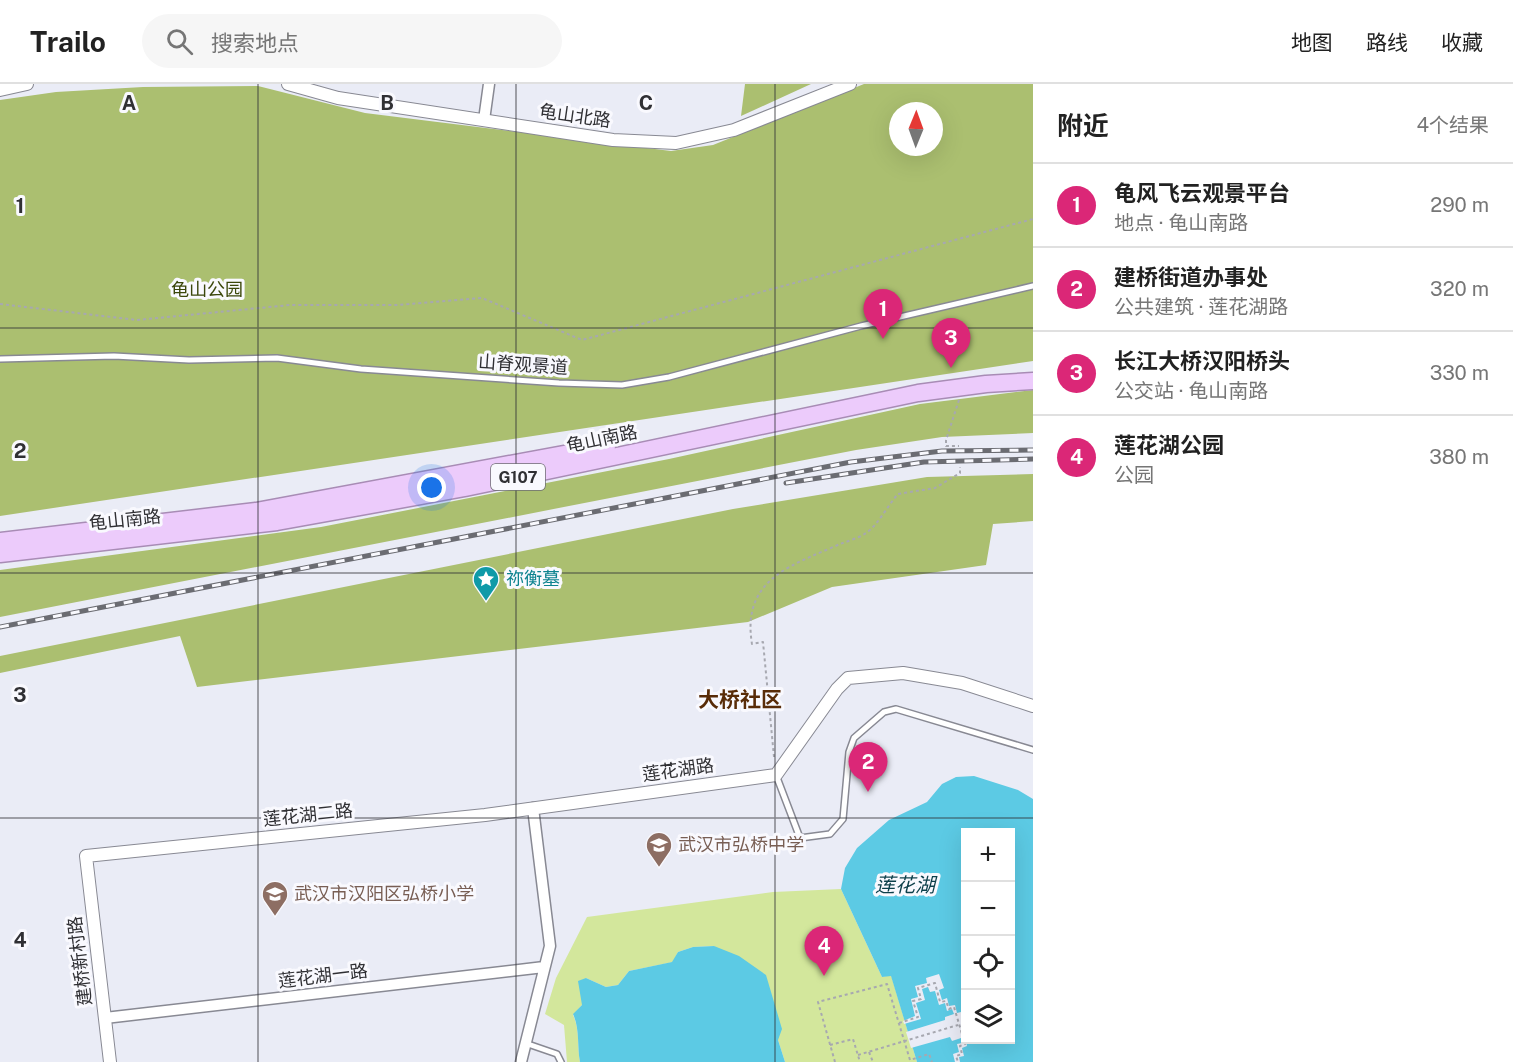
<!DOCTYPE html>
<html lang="zh">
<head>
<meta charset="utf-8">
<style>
  body { margin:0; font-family:"Public Sans","Noto Sans SC",sans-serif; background:#f6f6f6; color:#222 }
  .controls { position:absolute; right:18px; bottom:18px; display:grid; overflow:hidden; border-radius:0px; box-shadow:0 6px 24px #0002 }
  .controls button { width:54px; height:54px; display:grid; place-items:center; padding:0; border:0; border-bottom:2px solid #e0e0e0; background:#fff; color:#222; font:30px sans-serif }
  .compass { position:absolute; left:889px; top:18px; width:54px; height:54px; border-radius:50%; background:#fff; box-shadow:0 6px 24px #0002; rotate:1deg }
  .you { position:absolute; left:432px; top:404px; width:21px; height:21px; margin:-15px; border:4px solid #fff; border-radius:50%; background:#1a73e8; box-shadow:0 0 0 9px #1a73e833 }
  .badge { display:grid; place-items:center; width:39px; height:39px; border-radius:50%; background:#db2777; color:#fff; font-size:20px; font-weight:700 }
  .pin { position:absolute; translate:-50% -50px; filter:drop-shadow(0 2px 3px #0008) }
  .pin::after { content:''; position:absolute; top:32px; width:21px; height:18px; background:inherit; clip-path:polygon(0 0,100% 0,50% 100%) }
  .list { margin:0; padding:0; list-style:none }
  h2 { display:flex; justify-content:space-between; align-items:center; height:78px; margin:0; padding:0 24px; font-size:26px }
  h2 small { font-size:20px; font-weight:400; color:#767676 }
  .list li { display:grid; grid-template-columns:39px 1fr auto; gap:18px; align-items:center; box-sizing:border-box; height:84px; padding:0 24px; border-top:2px solid #e0e0e0 }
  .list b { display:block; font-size:22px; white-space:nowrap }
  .list p { margin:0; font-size:20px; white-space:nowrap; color:#767676 }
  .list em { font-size:20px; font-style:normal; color:#767676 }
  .icon { flex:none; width:33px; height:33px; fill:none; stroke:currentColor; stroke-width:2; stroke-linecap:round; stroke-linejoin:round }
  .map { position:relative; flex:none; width:1033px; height:978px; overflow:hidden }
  header { display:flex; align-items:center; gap:36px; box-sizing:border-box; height:84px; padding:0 30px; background:#fff; border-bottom:2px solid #e0e0e0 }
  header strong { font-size:28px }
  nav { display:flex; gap:33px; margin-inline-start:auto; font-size:21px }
  .search { width:420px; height:54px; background:#f6f6f6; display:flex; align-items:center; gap:15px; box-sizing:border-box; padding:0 21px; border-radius:33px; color:#767676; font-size:22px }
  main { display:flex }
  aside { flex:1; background:#fff }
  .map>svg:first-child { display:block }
  .green { fill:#d3e79c }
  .forest { fill:#abbf70; fill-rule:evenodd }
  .water { fill:#5ccae4; fill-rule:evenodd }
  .pier { fill:#eaecf6 }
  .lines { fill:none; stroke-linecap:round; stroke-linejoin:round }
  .service-casing { stroke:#888993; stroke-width:8 }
  .minor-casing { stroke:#888993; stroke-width:13 }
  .tertiary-casing { stroke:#888993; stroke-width:14 }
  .trunk-casing { stroke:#a88cb5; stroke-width:19 }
  .path { stroke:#a7a8b0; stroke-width:2; stroke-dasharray:3 3; stroke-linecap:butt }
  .service { stroke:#fff; stroke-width:5 }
  .minor { stroke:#fff; stroke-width:10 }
  .tertiary { stroke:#fff; stroke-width:12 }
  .trunk { stroke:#eccbfb; stroke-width:16 }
  .rail-casing { stroke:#6b6c72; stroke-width:5 }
  .rail { stroke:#f9f9fe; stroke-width:3; stroke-dasharray:9; stroke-linecap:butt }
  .grid { fill:none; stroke:#303034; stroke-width:1.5; stroke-opacity:0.55 }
  .labels { text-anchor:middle; stroke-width:6; stroke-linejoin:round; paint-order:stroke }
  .shield { fill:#f9f9fe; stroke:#6c6c71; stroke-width:1.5 }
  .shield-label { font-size:16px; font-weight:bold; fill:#303034 }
  .street-label { font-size:18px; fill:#303034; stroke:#f9f9fe }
  .park-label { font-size:18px; fill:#3b470b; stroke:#f9f9fe }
  .culture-label { font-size:18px; fill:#0d838f; stroke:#f9f9fe; text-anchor:start }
  .education-label { font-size:18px; fill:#785e54; stroke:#f9f9fe; text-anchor:start }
  .water-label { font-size:20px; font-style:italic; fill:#0c3f4a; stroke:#f9f9fe }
  .quarter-label { font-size:21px; font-weight:bold; fill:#592c08; stroke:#f9f9fe }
  .grid-label { font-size:20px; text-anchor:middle; font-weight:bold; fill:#303034; stroke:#f9f9fe; stroke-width:6; stroke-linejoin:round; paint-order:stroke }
</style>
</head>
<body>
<header>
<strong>Trailo</strong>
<div class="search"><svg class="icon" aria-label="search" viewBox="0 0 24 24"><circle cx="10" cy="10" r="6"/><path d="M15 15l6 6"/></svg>搜索地点</div>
<nav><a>地图</a><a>路线</a><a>收藏</a></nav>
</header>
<main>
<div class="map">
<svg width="1033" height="978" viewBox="0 0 1033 978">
  <rect width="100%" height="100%" fill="#eaecf6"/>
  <path class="green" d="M841,805l41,88 9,-2 26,87h-132l-7,-22 -64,-94 -21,1 -15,5 -5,10 -44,9 -11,14 -12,2 -20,-9 -4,27 -9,10c7,14 4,31 7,47h-13l-3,-37 -19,-11 11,-36 31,-61 186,-25z"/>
  <path class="forest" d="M745,0h66l-70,32z
    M864,0h169v277l-1033,155v-416l56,-8 87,-5 115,-1 107,27 306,38 42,-6zM898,27h36v36h-36z
    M1033,306v43l-91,4 -86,13 -856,167v-47l321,-43 348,-68 251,-55z
    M1033,390v47l-40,3 -7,41 -154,22 -84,35 -551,65 -17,-51 -180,37v-17l733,-147 194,-32z"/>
  <path class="water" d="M974,692l44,14 15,9v263h-116l-26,-86 -9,1 -41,-88 4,-21 12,-20 32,-28 38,-18 15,-18 14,-7zM966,748h44v208h-44z
    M714,862l25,10 27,19 16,54 -4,11 7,22h-205c-3,-16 0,-33 -7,-48l9,-9 -4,-24 8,-3 20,9 12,-2 11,-14 43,-9 6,-10 15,-5z"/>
  <path class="pier" d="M939,890l5,14 -5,2 3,10 5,-2 2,8 6,-1 2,8 8,-2v26l2,9 -5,2 2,8 -5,1 1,5h-5l-2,-8 6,-2 -2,-8 5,-1 -1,-5 -9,3 -2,-4 -39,11 -5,-16 39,-12v-3l9,-3 -2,-5 -5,2 -2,-8 -6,2 -4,-14 -5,1 -2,-5 -6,2 3,11 -9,3 5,16 -17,5 -1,-3 12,-5 -4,-17 7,-2 -3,-11 12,-3 -1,-5z"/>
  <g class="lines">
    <g class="service-casing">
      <path id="service" d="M0,275l114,-3 75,4 88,-2 84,11 198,14 63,2 47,-8 192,-51 172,-40
        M776,691l24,63 30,-4 13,-15 6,-67 5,-14 30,-26 12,-3 137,41
        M525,959l32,11 4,8"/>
    </g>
    <g class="minor-casing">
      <path id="minor" d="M484,36l5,-36
        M105,934l439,-51
        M521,978l29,-116 -17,-138"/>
    </g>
    <g class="tertiary-casing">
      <path id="tertiary" d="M288,0l50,14 275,42 63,3 58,-13 116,-46
        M0,6l27,-6
        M110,978l-24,-206 399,-41 291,-40 61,-86 11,-11 55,-5 59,10 71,23"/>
    </g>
    <g class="trunk-casing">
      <path id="trunk" d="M0,457l256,-30 351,-65
        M0,470l277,-32 188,-34 453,-95 68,-9 47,-3"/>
    </g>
    <path class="path" d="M0,220l137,16 153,-15h107l85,-7 100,42 451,-121
      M959,316l-13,40v6h13
      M774,673l-11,-115 -11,2c-11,-66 41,-79 88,-100 8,-3 19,-6 26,-11 12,-8 22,-28 32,-39l37,-6 25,-15v-6
      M899,939l19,-6 -5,-16 8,-2 -3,-11 17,-5 5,19 6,-1 3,8 5,-2 11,37 -5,2 2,8 -6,2 2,6
      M830,961l23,-6 7,23
      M869,968l4,10
      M858,971l100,-30
      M835,978l-17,-60 69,-18 23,76 19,-6 3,8"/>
    <use href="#service" class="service"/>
    <use href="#minor" class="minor"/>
    <use href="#tertiary" class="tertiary"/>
    <use href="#trunk" class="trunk"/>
    <g class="rail-casing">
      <path id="rail" d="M786,399l138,-21 109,-3
        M0,543l851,-165 91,-11 91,-1"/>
    </g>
    <use href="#rail" class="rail"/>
  </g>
  <path class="grid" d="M258,0v978M516,0v978M775,0v978M0,244h1033M0,489h1033M0,734h1033"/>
  <defs>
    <g id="sight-pin" transform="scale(1.35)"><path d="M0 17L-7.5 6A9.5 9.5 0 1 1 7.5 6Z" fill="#0f9aa8" stroke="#f9f9fe"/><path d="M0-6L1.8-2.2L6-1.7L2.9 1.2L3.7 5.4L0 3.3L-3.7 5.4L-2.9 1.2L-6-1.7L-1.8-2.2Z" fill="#fff"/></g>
    <g id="school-pin" transform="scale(1.35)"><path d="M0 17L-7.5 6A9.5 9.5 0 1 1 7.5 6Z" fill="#8d6e63" stroke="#f9f9fe"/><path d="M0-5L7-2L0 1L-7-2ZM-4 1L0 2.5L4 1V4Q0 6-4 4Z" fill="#fff"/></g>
  </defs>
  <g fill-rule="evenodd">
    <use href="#sight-pin" x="486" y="495"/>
    <use href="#school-pin" x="659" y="761"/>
    <use href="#school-pin" x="275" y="810"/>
  </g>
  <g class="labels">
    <rect class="shield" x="491" y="380" width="54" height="26" rx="4.5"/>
    <g class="shield-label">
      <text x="518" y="399">G107</text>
    </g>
    <g class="street-label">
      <text transform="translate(575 32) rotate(8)" y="6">龟山北路</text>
      <text transform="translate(523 281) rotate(4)" y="6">山脊观景道</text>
      <text transform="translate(602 355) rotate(-12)" y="6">龟山南路</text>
      <text transform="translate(125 436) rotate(-6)" y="6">龟山南路</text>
      <text transform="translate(678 686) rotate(-8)" y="6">莲花湖路</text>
      <text transform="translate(308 731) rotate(-6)" y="6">莲花湖二路</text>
      <text transform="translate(80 877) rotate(-97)" y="6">建桥新村路</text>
      <text transform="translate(323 892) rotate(-7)" y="6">莲花湖一路</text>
    </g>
    <g class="park-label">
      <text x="207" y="212">龟山公园</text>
    </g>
    <g class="culture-label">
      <text x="506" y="501">祢衡墓</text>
    </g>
    <g class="education-label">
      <text x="678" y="767">武汉市弘桥中学</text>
      <text x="294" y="816">武汉市汉阳区弘桥小学</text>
    </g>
    <g class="water-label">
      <text x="905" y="808">莲花湖</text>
    </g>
    <g class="quarter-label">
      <text x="740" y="623">大桥社区</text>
    </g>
  </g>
  <g class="grid-label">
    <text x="129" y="26">A</text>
    <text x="387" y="26">B</text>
    <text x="646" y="26">C</text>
    <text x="20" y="129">1</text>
    <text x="20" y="374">2</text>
    <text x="20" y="618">3</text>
    <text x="20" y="863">4</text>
  </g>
</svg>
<div class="controls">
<button>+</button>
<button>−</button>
<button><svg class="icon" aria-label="locate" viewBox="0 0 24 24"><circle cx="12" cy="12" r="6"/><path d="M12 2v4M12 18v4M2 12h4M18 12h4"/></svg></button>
<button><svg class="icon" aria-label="layers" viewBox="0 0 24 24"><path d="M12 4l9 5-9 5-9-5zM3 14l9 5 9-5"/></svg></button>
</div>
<svg class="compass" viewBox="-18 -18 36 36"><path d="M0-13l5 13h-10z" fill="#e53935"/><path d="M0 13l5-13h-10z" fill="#767676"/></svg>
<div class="you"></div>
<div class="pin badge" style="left:883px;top:255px">1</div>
<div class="pin badge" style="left:868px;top:708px">2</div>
<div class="pin badge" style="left:951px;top:284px">3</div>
<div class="pin badge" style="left:824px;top:892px">4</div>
</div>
<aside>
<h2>附近<small>4个结果</small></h2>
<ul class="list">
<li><span class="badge">1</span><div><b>龟风飞云观景平台</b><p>地点 · 龟山南路</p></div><em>290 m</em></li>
<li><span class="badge">2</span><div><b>建桥街道办事处</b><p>公共建筑 · 莲花湖路</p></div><em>320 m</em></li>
<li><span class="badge">3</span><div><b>长江大桥汉阳桥头</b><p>公交站 · 龟山南路</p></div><em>330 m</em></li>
<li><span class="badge">4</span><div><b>莲花湖公园</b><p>公园</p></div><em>380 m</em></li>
</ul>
</aside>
</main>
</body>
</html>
